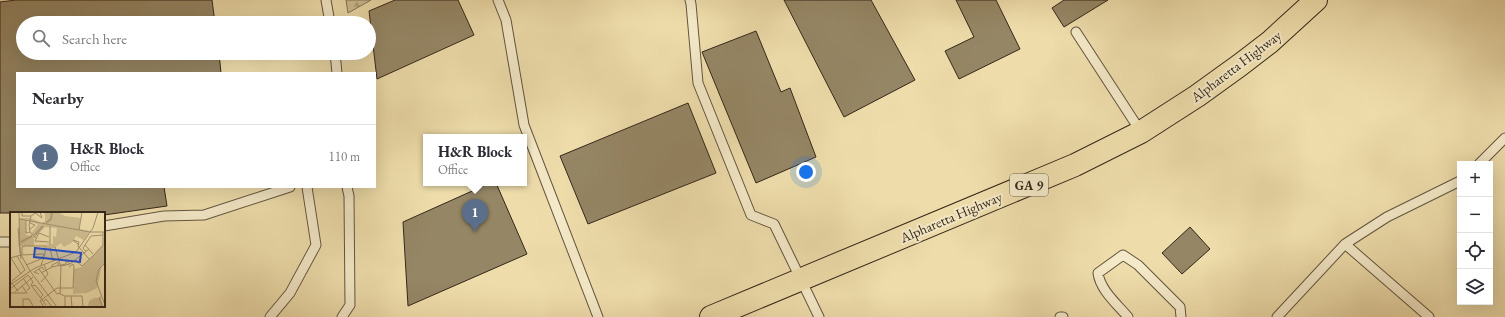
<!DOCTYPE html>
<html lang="en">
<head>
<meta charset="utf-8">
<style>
  body { margin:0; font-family:"EB Garamond",serif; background:#f2f2f3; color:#2b2b33 }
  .controls { position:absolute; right:12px; bottom:12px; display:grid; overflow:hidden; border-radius:0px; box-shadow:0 4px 16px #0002 }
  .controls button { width:36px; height:36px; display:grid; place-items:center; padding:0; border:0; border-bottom:1px solid #e1e1e2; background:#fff; color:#2b2b33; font:20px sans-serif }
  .you { position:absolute; left:806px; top:172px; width:14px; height:14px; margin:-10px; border:3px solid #fff; border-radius:50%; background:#1a73e8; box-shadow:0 0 0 6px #1a73e833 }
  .badge { display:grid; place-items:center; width:26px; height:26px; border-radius:50%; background:#8f2418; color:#fff; font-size:13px; font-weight:700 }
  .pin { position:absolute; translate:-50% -33px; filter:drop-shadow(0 1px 2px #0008) }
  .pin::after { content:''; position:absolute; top:21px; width:14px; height:12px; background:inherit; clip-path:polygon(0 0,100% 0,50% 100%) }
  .popup { position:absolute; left:423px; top:134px; width:104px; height:52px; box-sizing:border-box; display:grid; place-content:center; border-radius:0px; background:#fff; filter:drop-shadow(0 1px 3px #0005); font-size:13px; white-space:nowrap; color:#7c7c81 }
  .popup b { font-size:15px; color:#2b2b33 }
  .popup::after { content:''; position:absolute; left:50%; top:100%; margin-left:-8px; border:8px solid transparent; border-top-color:#fff }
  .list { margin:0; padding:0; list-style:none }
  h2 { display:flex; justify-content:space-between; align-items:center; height:52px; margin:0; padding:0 16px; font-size:17px }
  h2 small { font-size:13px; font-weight:400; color:#7c7c81 }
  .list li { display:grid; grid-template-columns:26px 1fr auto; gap:12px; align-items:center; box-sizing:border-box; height:64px; padding:0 16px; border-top:1px solid #e1e1e2 }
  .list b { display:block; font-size:15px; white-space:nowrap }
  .list p { margin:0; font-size:13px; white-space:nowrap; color:#7c7c81 }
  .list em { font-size:13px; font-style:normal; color:#7c7c81 }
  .icon { flex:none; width:22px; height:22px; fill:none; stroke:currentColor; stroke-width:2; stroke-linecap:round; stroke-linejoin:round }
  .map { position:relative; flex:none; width:1505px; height:317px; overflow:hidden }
  .search { position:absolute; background:#fff; box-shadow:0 4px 16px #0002; left:16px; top:16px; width:360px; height:44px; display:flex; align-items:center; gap:10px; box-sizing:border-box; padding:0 14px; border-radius:22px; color:#7c7c81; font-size:15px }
  .panel { position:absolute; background:#fff; box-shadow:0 4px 16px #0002; left:16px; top:72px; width:360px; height:116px; border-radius:0px }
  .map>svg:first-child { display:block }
  .forest { fill:url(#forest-firs); stroke:#817256 }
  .building { fill:#958665; stroke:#342719 }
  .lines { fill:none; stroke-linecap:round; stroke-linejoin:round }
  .lane-casing { stroke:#62543e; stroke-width:11 }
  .primary-casing { stroke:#342719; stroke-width:24 }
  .lane { stroke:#f4e9c8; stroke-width:9 }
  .primary { stroke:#eeddab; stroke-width:22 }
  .labels { text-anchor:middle; stroke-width:4; stroke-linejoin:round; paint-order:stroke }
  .shield { fill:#f4e9c8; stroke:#6e614e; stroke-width:1 }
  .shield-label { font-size:13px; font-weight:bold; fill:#342719 }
  .street-label { font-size:14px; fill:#342719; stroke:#f4e9c8 }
  .inset-river { fill:none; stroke:#af9f79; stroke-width:2 }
  .inset-road { fill:none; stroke:#a49471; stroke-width:1 }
  .view { fill:#1d4ed8; fill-opacity:0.15; stroke:#1d4ed8; stroke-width:2 }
  .inset-edge { fill:none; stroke:#342719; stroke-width:2 }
</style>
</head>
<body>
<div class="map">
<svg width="1505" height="317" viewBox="0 0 1505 317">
  <defs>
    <pattern id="forest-firs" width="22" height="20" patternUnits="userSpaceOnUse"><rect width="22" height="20" fill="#cebe92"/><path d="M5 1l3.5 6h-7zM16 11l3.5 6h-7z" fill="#b2a37d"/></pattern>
  </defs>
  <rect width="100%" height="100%" fill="#eeddab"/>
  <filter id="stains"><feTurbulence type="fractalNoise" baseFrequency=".005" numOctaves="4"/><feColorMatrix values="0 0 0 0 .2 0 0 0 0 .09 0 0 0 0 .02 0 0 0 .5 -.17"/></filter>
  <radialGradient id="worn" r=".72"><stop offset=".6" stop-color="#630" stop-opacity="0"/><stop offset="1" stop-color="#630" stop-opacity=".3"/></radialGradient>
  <path class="forest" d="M346,0h25l-23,13z"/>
  <path class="building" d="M16,0h196l3,23h-192v30h196l2,20h-204v114h147l3,19 -63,9v-2h-104v-211z
    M395,0h63l16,35 -97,44 -8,-68z
    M784,0h87l44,80 -71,37z
    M956,0h40l24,49 -61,30 -14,-28 29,-14z
    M1064,0h44l-44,27 -12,-19z
    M756,31l25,61 9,-4 26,69 -60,26 -54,-131z
    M688,103l28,70 -128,51 -28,-68z
    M490,183h6l31,71 -119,52 -5,-84z
    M1190,227l20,22 -28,25 -20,-21z"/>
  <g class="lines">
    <g class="lane-casing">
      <path id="lane" d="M326,0l4,23
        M498,0l8,20 18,105 74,192
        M690,0l1,4 7,79 53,132 23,9 45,93
        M1076,32l65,100
        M335,53l2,20
        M1479,164l26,-26
        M104,226l60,-10 40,-1 86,-28
        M0,242h11
        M1345,244l84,73
        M270,317l20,-24 26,-48 -9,-58
        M342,317l8,-12 -1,-109 -2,-9
        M1060,317h3
        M1128,317c-10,-12 -28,-27 -30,-44l25,-18 15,10 42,42 1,10
        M1277,317l68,-73 42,-27 73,-36"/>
    </g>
    <g class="primary-casing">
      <path id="primary" d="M711,317l364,-152 66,-33 56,-36 43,-31 30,-23 46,-42"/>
    </g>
    <use href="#lane" class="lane"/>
    <use href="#primary" class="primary"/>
  </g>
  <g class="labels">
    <rect class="shield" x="1010" y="174" width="38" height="22" rx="3"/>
    <g class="shield-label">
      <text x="1029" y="190">GA 9</text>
    </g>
    <g class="street-label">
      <text transform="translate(1236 66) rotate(-37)" y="5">Alpharetta Highway</text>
      <text transform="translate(951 217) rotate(-23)" y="5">Alpharetta Highway</text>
    </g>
  </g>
  <g transform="translate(10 212)">
    <rect width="95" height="95" fill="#eeddab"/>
    <path d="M84,86h7l2,9h-15l1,-6z" fill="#cebe92"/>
    <path d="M35,0h13l7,4 16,2 -2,11 11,2 -6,9 -8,-4 -3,6 -9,5 -3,-4 -7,5 -8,1 -1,-4 8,-1v-8l3,1 1,-9 -12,-1 -11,11v8h-16l1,-28h11l12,5 3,-2zM16,8l12,4 -8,12 -4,-1zM95,31v19l-3,3 -5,23 -10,5 -14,1 1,-25 8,-2z" fill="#cebe92" fill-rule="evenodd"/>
    <path class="inset-river" d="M36,11l5,-4 1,-7M25,23l8,-9M11,30l11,-6"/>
    <path class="inset-road" d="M9,0l1,41 10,18M12,0v4h9M24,0l8,6 -2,-6M55,0h14M9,7l71,13h15M16,9v12l4,-1M8,16l3,31M19,18l6,-5 -5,-2M69,18l3,-18M39,25l-10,-4 -4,8 14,1M26,26l-6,-6 -1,-7 2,-9 6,-4M40,33v-19M69,33l-6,-5 6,2 -1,4 11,13M75,33l8,9M45,35l6,20 -1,27 5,2v11M40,36l3,13M76,40l-3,-4 8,-12 12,-1M12,43v-8l3,-1h20v8M0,46l11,-3 24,-1 -4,11M1,46l10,16M65,48l7,6 11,-10 10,-11v-13M95,51l-6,6 -3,12 9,24M16,53l15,-6 3,-4M48,53v-3l-6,3v2l14,-3v-3l4,3M51,54l9,-2 19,-15M29,57l18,25 3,-1M20,59l27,36M31,61l11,-6M29,62l-5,-2 8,-5 2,3M13,66l7,10 -3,2M0,69l8,10M2,69l13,-11 -8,-14M31,70l7,-8 -4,-9M0,73l25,-17 41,-16 17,-24 5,-16M22,74l3,-1 5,6 3,4 -3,3M0,77l18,-14 5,7 -2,3 15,20M5,80l18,-15M0,81h17l-5,-7M55,84h6l1,11M61,84h11l1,11M91,85l-2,1 4,9M33,90l3,-3 6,8M13,95v-8h6l4,7M34,95l-4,-6 17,-13h16l1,-21 -1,-3 -4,3"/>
    <path class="view" d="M25,36l46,5 -1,9 -46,-5z"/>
    <rect width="95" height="95" class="inset-edge"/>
  </g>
  <rect width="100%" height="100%" filter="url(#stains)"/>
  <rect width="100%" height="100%" fill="url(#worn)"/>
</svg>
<div class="controls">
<button>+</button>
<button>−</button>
<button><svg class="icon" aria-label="locate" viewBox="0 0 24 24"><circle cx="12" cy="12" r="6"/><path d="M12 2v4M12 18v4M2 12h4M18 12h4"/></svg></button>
<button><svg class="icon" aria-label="layers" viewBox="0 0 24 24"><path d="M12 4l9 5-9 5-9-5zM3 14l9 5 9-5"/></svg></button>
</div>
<div class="you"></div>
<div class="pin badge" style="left:475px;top:232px;background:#5c6f8a">1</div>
<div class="popup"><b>H&amp;R Block</b>Office</div>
<div class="search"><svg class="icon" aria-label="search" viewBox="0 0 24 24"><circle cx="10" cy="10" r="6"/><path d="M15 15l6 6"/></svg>Search here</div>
<section class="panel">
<h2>Nearby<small></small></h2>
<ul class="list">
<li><span class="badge" style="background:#5c6f8a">1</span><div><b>H&amp;R Block</b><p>Office</p></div><em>110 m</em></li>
</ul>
</section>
</div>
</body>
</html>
